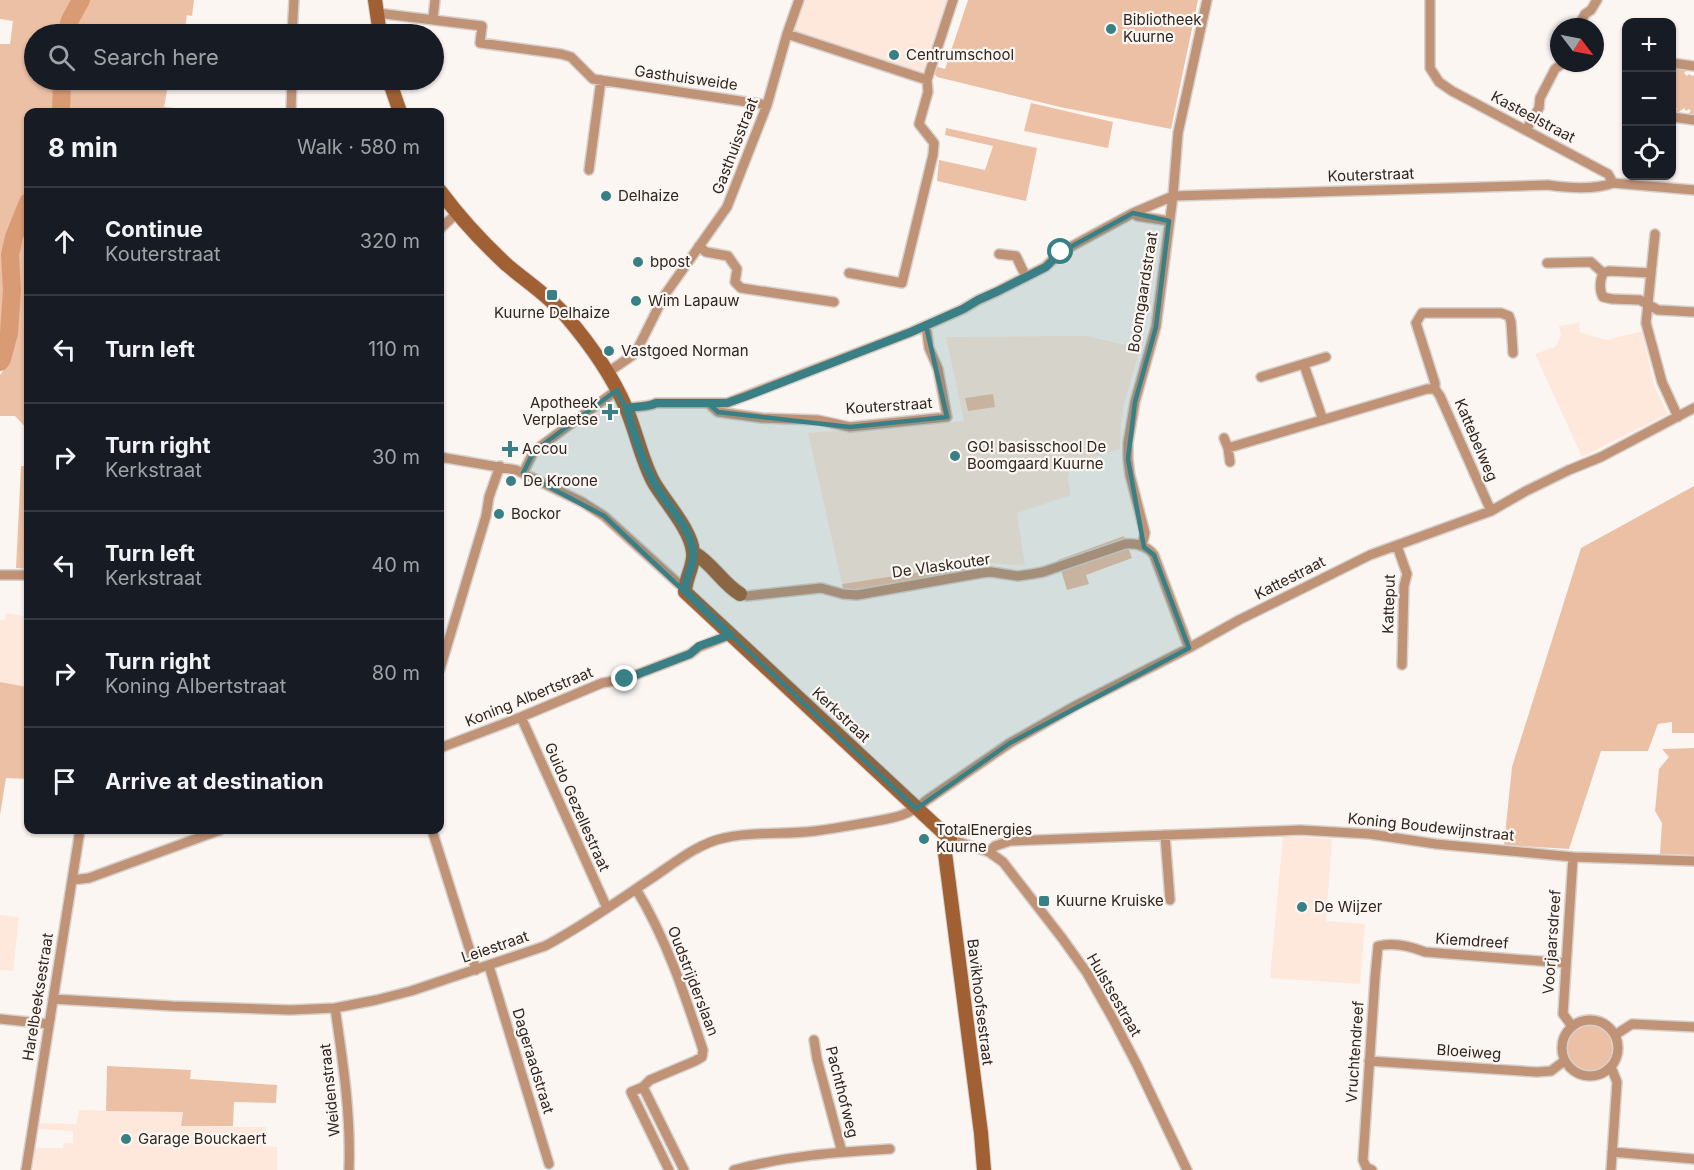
<!DOCTYPE html>
<html lang="en">
<head>
<meta charset="utf-8">
<style>
  body { margin:0; font-family:Inter,sans-serif; background:#20242c; color:#f1f3f6 }
  .controls { position:absolute; right:18px; top:18px; display:grid; overflow:hidden; border-radius:12px; box-shadow:0 2px 4px #0004 }
  .controls button { width:54px; height:54px; display:grid; place-items:center; padding:0; border:0; border-bottom:2px solid #363941; background:#171b24; color:#f1f3f6; font:30px sans-serif }
  .compass { position:absolute; left:1550px; top:18px; width:54px; height:54px; border-radius:50%; background:#171b24; box-shadow:0 2px 4px #0004; rotate:122deg }
  .stop { position:absolute; width:18px; height:18px; margin:-14px; border:4px solid #388086; border-radius:50%; background:#fff }
  .stop.end { background:#388086; border-color:#fff; box-shadow:0 2px 6px #0008 }
  .list { margin:0; padding:0; list-style:none }
  h2 { display:flex; justify-content:space-between; align-items:center; height:78px; margin:0; padding:0 24px; font-size:26px }
  h2 small { font-size:20px; font-weight:400; color:#9ea1a6 }
  .list li { display:grid; grid-template-columns:39px 1fr auto; gap:18px; align-items:center; box-sizing:border-box; height:108px; padding:0 24px; border-top:2px solid #363941 }
  .list b { display:block; font-size:22px; white-space:nowrap }
  .list p { margin:0; font-size:20px; white-space:nowrap; color:#9ea1a6 }
  .list em { font-size:20px; font-style:normal; color:#9ea1a6 }
  .icon { flex:none; width:33px; height:33px; fill:none; stroke:currentColor; stroke-width:2; stroke-linecap:round; stroke-linejoin:round }
  .map { position:relative; flex:none; width:1694px; height:1170px; overflow:hidden }
  .search { position:absolute; background:#171b24; box-shadow:0 2px 4px #0004; left:24px; top:24px; width:420px; height:66px; display:flex; align-items:center; gap:15px; box-sizing:border-box; padding:0 21px; border-radius:33px; color:#9ea1a6; font-size:22px }
  .panel { position:absolute; background:#171b24; box-shadow:0 2px 4px #0004; left:24px; top:108px; width:420px; height:726px; border-radius:12px }
  .map>svg:first-child { display:block }
  .built { fill:#fee8dc }
  .green { fill:#ecc0a5 }
  .lines { fill:none; stroke-linecap:round; stroke-linejoin:round }
  .river { stroke:#d99b74; stroke-width:18 }
  .street-casing { stroke:#d7d1cd; stroke-width:12 }
  .secondary-casing { stroke:#d7d1cd; stroke-width:16 }
  .street { stroke:#c09276; stroke-width:9 }
  .secondary { stroke:#a16034; stroke-width:14 }
  .route { stroke:#388086; stroke-width:8 }
  .marked { fill:#388086; fill-opacity:0.2; stroke:#388086; stroke-width:4.5; stroke-linejoin:round }
  .poi-dot { fill:#388086; stroke:#fcf6f3; stroke-width:2 }
  .labels { text-anchor:middle; stroke-width:4.5; stroke-linejoin:round; paint-order:stroke }
  .poi-label { font-size:15px; fill:#302620; stroke:#fcf6f3; text-anchor:start }
  .street-label { font-size:15px; fill:#302620; stroke:#fcf6f3 }
</style>
</head>
<body>
<div class="map">
<svg width="1694" height="1170" viewBox="0 0 1694 1170">
  <rect width="100%" height="100%" fill="#fcf6f3"/>
  <path class="built" d="M805,0h144l-27,76 -129,-43z
    M1579,323l1,9 26,8 36,-9 12,54 14,29 -86,43 -47,-103 20,-7 6,-11 -2,-10z
    M1086,336l54,12 -16,56 -3,21 -1,24 -39,12 -11,4 -2,15 3,15 -54,18 8,53 -34,-3 -149,21 -34,-151 156,-12 -18,-84z
    M6,613l22,4v71l-28,-6v-62h5z
    M1283,836l49,3 -6,82 39,3 -5,60 -90,-6z
    M0,915l19,2 -6,54 -13,-1z
    M79,1110l104,2 -2,14 85,1v19l11,1v23h-244l2,-22h28l1,-5h9v-12l-35,-2 1,-6 37,1z"/>
  <path class="green" d="M0,0h74l-8,14 -7,20h-25v46h22l-1,32h-27v76l-9,20 -12,33 -1,16 1,34 -7,43v-290h10l3,-23 -13,-2z
    M83,0h111l-2,16 -5,-1 -3,19h-116l3,-12z
    M968,0h230l-27,129 -111,-22 -123,-30 -3,-4v-7l11,3z
    M1677,67l13,1 -6,5 3,3 2,-2 3,2 2,-1v42l-8,-1 5,-5 -2,-2 -3,2 -2,-3 -9,7 -3,-1 5,-5 -2,-3 -3,1v-35z
    M65,80h104l-5,27 33,3v2h-133z
    M1031,103l82,19 -5,26 -84,-17z
    M946,128l91,20 -11,53 -89,-20 2,-21 46,10 8,-24 -48,-11z
    M28,226v204l-13,-14h-15v-41l9,-13 7,-29 4,-42 -3,-34 6,-18z
    M993,394l2,13 -27,4 -3,-13z
    M21,466h7l-3,93h3v10l-12,-1z
    M1694,486v247h-22v-11l-14,2 -10,27h-47l-32,98 -65,-4 8,-78 69,-219z
    M1124,536l8,22 -46,17 3,9 -22,6 -9,-30z
    M968,565l1,8 -108,17 -17,2 -2,-8z
    M0,682l27,5 1,-5v97l-22,-1 -6,37z
    M1694,748v107l-34,-1 2,-31 -7,-12 4,-42 10,-12 -7,-8z
    M1565 1047a24 24 0 1 1 48 0a24 24 0 1 1-48 0Z
    M107,1066l84,4 -1,9 87,6 -1,18 -42,-1 -1,24h-52l2,-14 -77,-1z"/>
  <g class="lines">
    <path class="river" d="M66,34l4,-14 11,-20
      M61,112l1,-32
      M0,362l2,-3 7,-26 3,-43 -2,-35 4,-18 14,-35"/>
    <g class="street-casing">
      <path id="street" d="M1430,0v68l9,14 13,9 156,83 5,9
        M377,13l105,13 -2,17 81,11 10,3 22,22 174,26
        M433,19l2,-19
        M1578,27l7,-13 6,-4 6,-10
        M292,34l2,-34
        M787,34l140,46
        M1672,63l22,3
        M291,112l1,-32
        M1672,117l22,3
        M1526,130l13,-22 1,-10 15,-29 8,-6
        M589,170l12,-90
        M1133,213l4,3 32,5
        M440,229l17,-16
        M1655,234l-9,89 16,59 16,35
        M699,246l7,6 22,4 9,13 -2,13 6,6 93,14
        M999,254l17,2 10,21
        M1547,263l44,-1 12,11
        M849,273l53,10 31,-128 1,-12 -15,-19 9,-32 -1,-12 26,-80
        M1651,273l-42,-2 -6,2c-3,7 -4,17 0,24l9,2 28,1 18,10 36,2
        M1304,365l19,55
        M607,373l26,-18 6,-9 25,-50 63,-89 40,-102 20,-71 12,-34
        M1261,377l65,-20
        M1435,389v-6l-19,-60 6,-10h79l8,3 2,6 2,31
        M1435,389l5,7 51,115
        M708,403l10,9 44,6 56,2 32,7 97,-10 -9,-48 -9,-21 -3,-22
        M627,409c9,-4 20,-1 29,-6h71l184,-71 52,-23 15,-9 20,-9 47,-24 16,-15 72,-39 40,-17 375,-11c20,3 46,5 65,-2l81,7
        M1224,438l4,10 199,-59h8
        M1228,448l2,14
        M440,457l76,13 66,32 22,14 75,68 6,-1
        M523,473l11,-22 83,-61
        M1142,546l3,-13 -15,-58 -2,-16v-16l7,-41 21,-75 17,-131 5,-63 29,-133
        M1397,546l10,28 -3,12 -2,79
        M0,575h28
        M740,594l7,2 18,-2 56,-6 22,6 14,1 124,-22 10,-1 27,4 14,-2 11,-2 82,-28c12,-1 22,2 29,11l35,93
        M440,669l46,-153 3,-19 11,-31
        M521,717l86,191
        M440,748l81,-31 81,-34 23,-4 65,-25 9,-7 31,-12
        M432,830l44,140
        M1165,835l5,65
        M950,839l39,13 14,10 59,76 25,35 26,46 24,46 50,105
        M989,852l6,-6 15,-5 290,-11 70,4 66,10 137,13 121,4
        M72,880l17,-2 131,-48
        M636,889c30,49 49,106 67,161l-1,7 -7,4 -45,19 -7,7 -12,5 38,78
        M489,966l60,198
        M53,999l119,7 118,4 45,-2 41,-8 35,-9 134,-45c36,-19 70,-43 104,-66 23,-15 47,-36 75,-42 30,-7 61,-3 91,-7 17,-2 33,-5 50,-8 26,-5 41,-5 62,-23l83,-57 65,-37 114,-58 50,-28 131,-65 121,-44 35,-20 43,-21 32,-13 93,-49
        M335,1008c8,54 16,107 14,162
        M0,1019l49,5
        M1562 1048a28 28 0 1 1 56 0a28 28 0 1 1-56 0Z
        M1572,1026l-9,-12 10,-157
        M1615,1035l17,-11 62,3
        M814,1040l3,19 25,93
        M1369,1061l168,11 14,-1 13,-10
        M643,1087l41,83
        M1612,1152l82,7
        M26,1170l54,-340
        M734,1170c51,-14 103,-18 156,-21
        M1372,1170l-6,-3 -3,-7 12,-182 3,-32c16,-4 32,0 47,6l140,11
        M1611,1170l6,-88 -6,-15"/>
    </g>
    <g class="secondary-casing">
      <path id="secondary" d="M375,0l5,34
        M389,80l11,32
        M440,191c20,27 42,51 67,74 20,17 42,31 59,51 23,27 46,59 60,92 10,23 15,50 27,73 11,20 38,48 40,71 2,13 -8,26 -8,40l265,247 -4,6 -1,8 36,280 3,37
        M694,553c18,10 28,30 46,41"/>
    </g>
    <use href="#street" class="street"/>
    <use href="#secondary" class="secondary"/>
  </g>
  <g class="lines">
    <path class="route" d="M625,679l65,-25 9,-8 31,-11 -45,-44c0,-14 10,-26 8,-40 -3,-26 -30,-49 -41,-72 -11,-22 -19,-47 -25,-70 9,-4 20,-1 29,-6h71l20,-7 164,-64 52,-23 15,-9 20,-9 48,-24 15,-15"/>
  </g>
  <path class="marked" d="M1133,213l36,8 -13,106 -21,75 -7,57 16,88 10,8 35,93 -179,95 -94,66 -312,-293 -81,-43 11,-22 83,-61 8,16 83,-3 10,9 132,15 97,-10 -21,-91 119,-59 16,-15z"/>
  <g class="poi-dot">
    <circle cx="1111" cy="29" r="6"/>
    <circle cx="894" cy="55" r="6"/>
    <circle cx="606" cy="196" r="6"/>
    <circle cx="638" cy="262" r="6"/>
    <rect x="546" y="289" width="12" height="12" rx="3"/>
    <circle cx="636" cy="301" r="6"/>
    <circle cx="609" cy="351" r="6"/>
    <path d="M607 403h6v6h6v6h-6v6h-6v-6h-6v-6h6z"/>
    <path d="M507 440h6v6h6v6h-6v6h-6v-6h-6v-6h6z"/>
    <circle cx="955" cy="456" r="6"/>
    <circle cx="511" cy="481" r="6"/>
    <circle cx="499" cy="514" r="6"/>
    <circle cx="924" cy="839" r="6"/>
    <rect x="1038" y="895" width="12" height="12" rx="3"/>
    <circle cx="1302" cy="907" r="6"/>
    <circle cx="126" cy="1139" r="6"/>
  </g>
  <g class="labels">
    <g class="poi-label">
      <text x="1123" y="25">Bibliotheek<tspan x="1123" dy="17">Kuurne</tspan></text>
      <text x="906" y="60">Centrumschool</text>
      <text x="618" y="201">Delhaize</text>
      <text x="650" y="267">bpost</text>
      <text x="648" y="306">Wim Lapauw</text>
      <text x="552" y="318" text-anchor="middle">Kuurne Delhaize</text>
      <text x="621" y="356">Vastgoed Norman</text>
      <text x="598" y="408" text-anchor="end">Apotheek<tspan x="598" dy="17">Verplaetse</tspan></text>
      <text x="967" y="452">GO! basisschool De<tspan x="967" dy="17">Boomgaard Kuurne</tspan></text>
      <text x="522" y="454">Accou</text>
      <text x="523" y="486">De Kroone</text>
      <text x="511" y="519">Bockor</text>
      <text x="936" y="835">TotalEnergies<tspan x="936" dy="17">Kuurne</tspan></text>
      <text x="1056" y="906">Kuurne Kruiske</text>
      <text x="1314" y="912">De Wijzer</text>
      <text x="138" y="1144">Garage Bouckaert</text>
    </g>
    <g class="street-label">
      <text transform="translate(686 78) rotate(8)" y="5">Gasthuisweide</text>
      <text transform="translate(1533 117) rotate(28)" y="5">Kasteelstraat</text>
      <text transform="translate(735 146) rotate(-69)" y="5">Gasthuisstraat</text>
      <text transform="translate(1371 175) rotate(-2)" y="5">Kouterstraat</text>
      <text transform="translate(1143 292) rotate(-81)" y="5">Boomgaardstraat</text>
      <text transform="translate(889 406) rotate(-4)" y="5">Kouterstraat</text>
      <text transform="translate(1476 440) rotate(67)" y="5">Kattebelweg</text>
      <text transform="translate(941 566) rotate(-8)" y="5">De Vlaskouter</text>
      <text transform="translate(1290 578) rotate(-27)" y="5">Kattestraat</text>
      <text transform="translate(1389 604) rotate(-88)" y="5">Katteput</text>
      <text transform="translate(529 697) rotate(-22)" y="5">Koning Albertstraat</text>
      <text transform="translate(841 715) rotate(43)" y="5">Kerkstraat</text>
      <text transform="translate(577 807) rotate(66)" y="5">Guido Gezellestraat</text>
      <text transform="translate(1431 827) rotate(6)" y="5">Koning Boudewijnstraat</text>
      <text transform="translate(1472 941) rotate(4)" y="5">Kiemdreef</text>
      <text transform="translate(1552 942) rotate(-86)" y="5">Voorjaarsdreef</text>
      <text transform="translate(495 947) rotate(-19)" y="5">Leiestraat</text>
      <text transform="translate(693 981) rotate(69)" y="5">Oudstrijderslaan</text>
      <text transform="translate(1114 995) rotate(60)" y="5">Hulstsestraat</text>
      <text transform="translate(38 997) rotate(-81)" y="5">Harelbeeksestraat</text>
      <text transform="translate(980 1002) rotate(83)" y="5">Bavikhoofsestraat</text>
      <text transform="translate(1355 1052) rotate(-86)" y="5">Vruchtendreef</text>
      <text transform="translate(1469 1052) rotate(4)" y="5">Bloeiweg</text>
      <text transform="translate(533 1061) rotate(73)" y="5">Dageraadstraat</text>
      <text transform="translate(330 1090) rotate(-96)" y="5">Weidenstraat</text>
      <text transform="translate(842 1092) rotate(76)" y="5">Pachthofweg</text>
    </g>
  </g>
</svg>
<div class="controls">
<button>+</button>
<button>−</button>
<button><svg class="icon" aria-label="locate" viewBox="0 0 24 24"><circle cx="12" cy="12" r="6"/><path d="M12 2v4M12 18v4M2 12h4M18 12h4"/></svg></button>
</div>
<svg class="compass" viewBox="-18 -18 36 36"><path d="M0-13l5 13h-10z" fill="#e53935"/><path d="M0 13l5-13h-10z" fill="#9ea1a6"/></svg>
<div class="stop" style="left:1061px;top:252px"></div>
<div class="stop end" style="left:625px;top:679px"></div>
<div class="search"><svg class="icon" aria-label="search" viewBox="0 0 24 24"><circle cx="10" cy="10" r="6"/><path d="M15 15l6 6"/></svg>Search here</div>
<section class="panel">
<h2>8 min<small>Walk · 580 m</small></h2>
<ul class="list">
<li><svg class="icon" aria-label="ahead" viewBox="0 0 24 24"><path d="M12 20V5M6 11l6-6 6 6"/></svg><div><b>Continue</b><p>Kouterstraat</p></div><em>320 m</em></li>
<li><svg class="icon" aria-label="left" viewBox="0 0 24 24"><path d="M17 20v-9H6M10 6l-5 5 5 5"/></svg><div><b>Turn left</b></div><em>110 m</em></li>
<li><svg class="icon" aria-label="right" viewBox="0 0 24 24"><path d="M7 20v-9h11M14 6l5 5-5 5"/></svg><div><b>Turn right</b><p>Kerkstraat</p></div><em>30 m</em></li>
<li><svg class="icon" aria-label="left" viewBox="0 0 24 24"><path d="M17 20v-9H6M10 6l-5 5 5 5"/></svg><div><b>Turn left</b><p>Kerkstraat</p></div><em>40 m</em></li>
<li><svg class="icon" aria-label="right" viewBox="0 0 24 24"><path d="M7 20v-9h11M14 6l5 5-5 5"/></svg><div><b>Turn right</b><p>Koning Albertstraat</p></div><em>80 m</em></li>
<li><svg class="icon" aria-label="arrive" viewBox="0 0 24 24"><path d="M6 21V4h12l-3 4 3 4H6"/></svg><div><b>Arrive at destination</b></div></li>
</ul>
</section>
</div>
</body>
</html>
